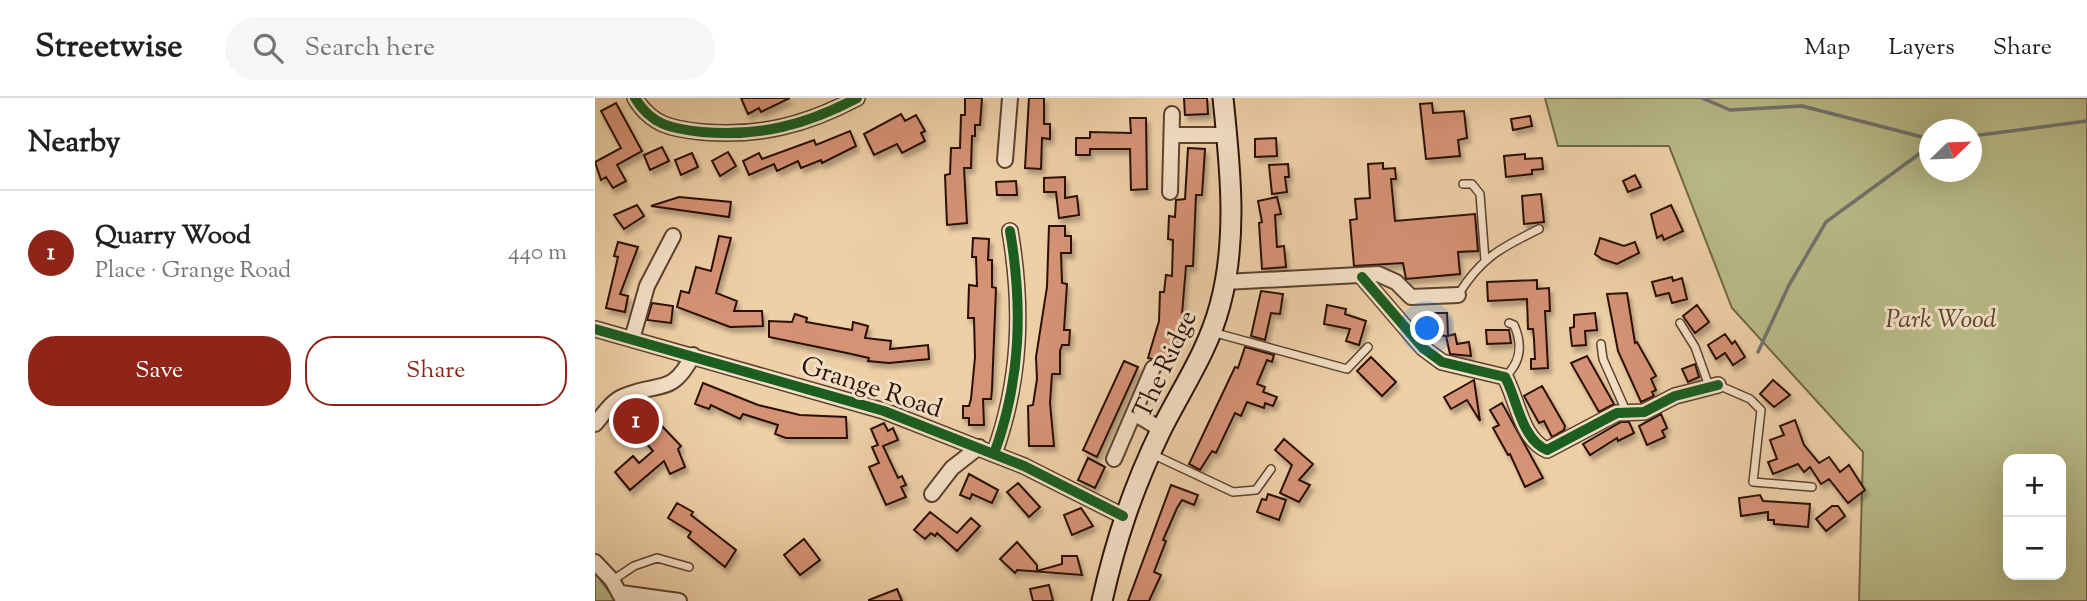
<!DOCTYPE html>
<html lang="en">
<head>
<meta charset="utf-8">
<style>
  body { margin:0; font-family:"Sorts Mill Goudy",serif; background:#f6f6f6; color:#202124 }
  .controls { position:absolute; right:21px; bottom:21px; display:grid; overflow:hidden; border-radius:14px; box-shadow:0 7px 28px #0002 }
  .controls button { width:63px; height:63px; display:grid; place-items:center; padding:0; border:0; border-bottom:2px solid #e0e0e0; background:#fff; color:#202124; font:35px sans-serif }
  .compass { position:absolute; left:1324px; top:21px; width:63px; height:63px; border-radius:50%; background:#fff; box-shadow:0 7px 28px #0002; rotate:67deg }
  .you { position:absolute; left:833px; top:231px; width:24px; height:24px; margin:-18px; border:5px solid #fff; border-radius:50%; background:#1a73e8; box-shadow:0 0 0 10px #1a73e833 }
  .badge { display:grid; place-items:center; width:46px; height:46px; border-radius:50%; background:#8f2418; color:#fff; font-size:23px; font-weight:700 }
  .pin { position:absolute; translate:-50% -50%; border:4px solid #fff; box-shadow:0 2px 7px #0006 }
  .list { margin:0; padding:0; list-style:none }
  h2 { display:flex; justify-content:space-between; align-items:center; height:91px; margin:0; padding:0 28px; font-size:30px }
  h2 small { font-size:23px; font-weight:400; color:#757577 }
  .list li { display:grid; grid-template-columns:46px 1fr auto; gap:21px; align-items:center; box-sizing:border-box; height:126px; padding:0 28px; border-top:2px solid #e0e0e0 }
  .list b { display:block; font-size:26px; white-space:nowrap }
  .list p { margin:0; font-size:23px; white-space:nowrap; color:#757577 }
  .list em { font-size:23px; font-style:normal; color:#757577 }
  .actions { display:flex; gap:14px; padding:21px 28px }
  .actions a { flex:1; padding:16px 0; border:2px solid #8f2418; border-radius:28px; text-align:center; font-size:24px; color:#8f2418 }
  .actions .main { background:#8f2418; color:#fff }
  .icon { flex:none; width:38px; height:38px; fill:none; stroke:currentColor; stroke-width:2; stroke-linecap:round; stroke-linejoin:round }
  .map { position:relative; flex:none; width:1492px; height:503px; overflow:hidden }
  header { display:flex; align-items:center; gap:42px; box-sizing:border-box; height:98px; padding:0 35px; background:#fff; border-bottom:2px solid #e0e0e0 }
  header strong { font-size:33px }
  nav { display:flex; gap:38px; margin-inline-start:auto; font-size:24px }
  .search { width:490px; height:63px; background:#f6f6f6; display:flex; align-items:center; gap:18px; box-sizing:border-box; padding:0 24px; border-radius:38px; color:#757577; font-size:26px }
  main { display:flex }
  aside { flex:1; background:#fff }
  .map>svg:first-child { display:block }
  .green { fill:#b8bb88; stroke:#716646; stroke-width:2; fill-rule:evenodd }
  .lines { fill:none; stroke-linecap:round; stroke-linejoin:round }
  .stream { stroke:#6f736d; stroke-width:3.5 }
  .building { fill:#d59274; stroke:#2a1105; stroke-width:2; filter:url(#shadow) }
  .lane-casing { stroke:#5b412e; stroke-width:10 }
  .street-casing { stroke:#5b412e; stroke-width:18 }
  .secondary-casing { stroke:#2a1105; stroke-width:23 }
  .lane { stroke:#f4e0c6; stroke-width:7 }
  .street { stroke:#f4e0c6; stroke-width:14 }
  .secondary { stroke:#f4e0c6; stroke-width:19 }
  .cycleway-casing { stroke:#f4e0c6; stroke-width:15 }
  .cycleway { stroke:#1b5e20; stroke-width:10 }
  .labels { text-anchor:middle; stroke-width:6; stroke-linejoin:round; paint-order:stroke }
  .park-label { font-size:26px; font-style:italic; fill:#55442c; stroke:#f4e0c6 }
  .street-label { font-size:26px; fill:#2a1105; stroke:#f4e0c6 }
</style>
</head>
<body>
<header>
<strong>Streetwise</strong>
<div class="search"><svg class="icon" aria-label="search" viewBox="0 0 24 24"><circle cx="10" cy="10" r="6"/><path d="M15 15l6 6"/></svg>Search here</div>
<nav><a>Map</a><a>Layers</a><a>Share</a></nav>
</header>
<main>
<aside>
<h2>Nearby<small></small></h2>
<ul class="list">
<li><span class="badge">1</span><div><b>Quarry Wood</b><p>Place · Grange Road</p></div><em>440 m</em></li>
</ul>
<div class="actions"><a class="main">Save</a><a>Share</a></div>
</aside>
<div class="map">
<svg width="1492" height="503" viewBox="0 0 1492 503">
  <defs>
    <filter id="shadow"><feDropShadow dx="3" dy="5" stdDeviation="2" flood-color="#0004"/></filter>
  </defs>
  <rect width="100%" height="100%" fill="#eed0a7"/>
  <filter id="stains"><feTurbulence type="fractalNoise" baseFrequency=".00286" numOctaves="4"/><feColorMatrix values="0 0 0 0 .2 0 0 0 0 .09 0 0 0 0 .02 0 0 0 .5 -.17"/></filter>
  <radialGradient id="worn" r=".72"><stop offset=".6" stop-color="#630" stop-opacity="0"/><stop offset="1" stop-color="#630" stop-opacity=".3"/></radialGradient>
  <path class="green" d="M950,0h542v503h-228l4,-149 -131,-144 -63,-162h-111zM1335,32h42v42h-42zM1413,361h53v116h-53z
    M0,475l21,28h-21z"/>
  <g class="lines">
    <path class="stream" d="M1107,0l28,12 72,-4 128,33
      M1377,38l115,-15
      M1163,254l31,-67 37,-63 104,-76"/>
  </g>
  <path class="building" d="M146,0h49l-29,14 -2,-4 -11,6z
    M370,0h17l-2,27h-5v11h-3l-1,32h-7l3,55 -20,2 -2,-50 5,-1 1,-26h9l1,-33h4z
    M434,0h15v26h6v15l-8,-1 -1,31 -16,-1z
    M589,0h23l1,16 -23,1z
    M21,5l26,48 -25,14 9,16 -13,7 -7,-11 -5,3 -6,-18 26,-14 -20,-37z
    M837,5l1,10 31,-2 3,27 -9,2 2,16 -34,3 -6,-55z
    M306,16l4,7 11,-6 9,16 -4,2 4,8 -23,12 -5,-9 -23,11 -10,-21z
    M935,18l2,10 -19,4 -2,-11z
    M535,20h16l1,71 -16,1 -1,-41h-40v6h-14v-17h14v-6l41,1z
    M255,33l6,15 -34,17 -1,-3 -20,8 -3,-7 -21,10 -3,-7 -25,11 -6,-14 16,-8 3,6 52,-19 2,5z
    M681,40l1,18 -22,1v-18z
    M67,49l7,14 -19,9 -6,-15z
    M593,50l17,1 -3,46h-6l-3,71h-7l-5,60 -13,37 -20,-5 11,-37 1,-29h4l2,-17 6,1 1,-36 -5,-1 1,-23 6,1 1,-17 9,-1z
    M133,54l8,14 -16,10 -8,-15z
    M97,55l6,14 -17,8 -6,-15z
    M930,56v5l17,-1 1,11 -11,1v4l-26,3 -2,-21z
    M788,65v6l12,-1 1,11h-5l4,42 80,-7 3,37 -20,1 2,22 -54,5 -3,-16 -49,3 -4,-46 7,-1 -2,-20 15,-1 -2,-34z
    M693,66l1,13h-4l2,15 -15,2 -3,-29z
    M1040,77l6,12 -13,5 -5,-11z
    M470,79v21l12,-2 2,19 -20,3 -3,-26h-12v-14z
    M421,83l1,14h-20l-1,-13z
    M946,96l3,28 -20,2 -2,-28z
    M84,99l52,5 -2,15 -78,-11z
    M682,99l4,17 -6,1 2,32 7,-1 2,21 -24,2 -3,-46 3,-1 -4,-21z
    M42,107l7,11 -20,13 -10,-14z
    M1076,107l12,26 -19,9 -2,-5 -5,3 -6,-24z
    M454,128h16v10h6v17h-10l1,30 5,1 -3,46h6l-1,15h-7l-2,6v23h-8l-2,29 4,43h-25l-1,-40 5,-1 4,-26 -1,-22 11,-70z
    M124,138l12,2 -15,55 21,8 -3,10h28l1,15 -33,1 -53,-20 4,-16 8,2 7,-26 15,4z
    M378,140l16,1 -1,21h4v27l4,1 -4,101 -1,10h-8l1,26h-15v-7h-6v-12h6l2,-7 4,-42 -1,-39h-6l1,-33 8,1 -1,-29h-4z
    M1005,140l24,8 11,-4 4,11 -22,11 -15,-5 -7,-5z
    M23,144l20,5 -18,47 8,2 -3,16 -19,-4 12,-51 -4,-1z
    M1077,179l1,4 9,-3 5,21 -15,4 -3,-10 -13,3 -4,-14z
    M942,182v9l12,-1 1,23h-5l3,57 -17,1v-10h4l-1,-20 -1,-10h-5l-1,-30 -39,2 -1,-19z
    M666,193l22,3 -3,20 -9,-1 -6,27 -14,-4z
    M1032,195l8,50 2,-1 19,34 -5,3 5,11 -4,2 2,4 -13,6 -23,-51 -11,-57z
    M57,205l21,3 -2,17 -24,-3z
    M732,207l19,4 -1,5 21,7 -7,24 -13,-4 4,-12 -26,-5z
    M1102,207l12,17 -14,11 -12,-17z
    M840,215h12l1,23 7,-2 2,10 12,-2 2,14 -21,-2 -4,-18 -22,-2v-15l11,-1z
    M1000,215l2,17 -12,1 1,14 -14,1 -2,-18 4,-1v-12z
    M200,216l12,4 -1,4 46,8 1,-8 15,4 -3,12 26,3 -1,8 38,-4 1,14 -40,4 -21,-2 1,-3 -22,-5 -78,-16v-16l23,1z
    M891,232h23l2,13 -24,1z
    M1130,236l7,10 3,-3 10,16 -12,8 -8,-12 -9,6 -8,-14z
    M650,249l29,8 -2,7 -5,-2 -10,24 8,3 -2,5 14,5 -4,9 -8,-3 -1,5 -17,-6 -6,14 -6,-3 -19,40 -4,-2 -12,19 -11,-6 46,-97 3,1z
    M992,258l27,48 -15,8 -28,-49z
    M776,259l25,25 -14,14 -25,-25z
    M529,263l14,6 -41,90 -14,-7z
    M1100,266l4,13 -11,5 -6,-13z
    M879,282l6,41 -13,-21 -16,9 -7,-12z
    M1178,282l17,15 -16,12 -14,-13z
    M108,285l55,22 42,10 46,2 1,21h-61l-11,-4 3,-9 -35,-11 -3,5 -29,-14 -2,4 -14,-5z
    M947,288l23,40 -1,4 -12,7 -8,-16 -5,2 -15,-27z
    M43,303l43,45 -3,3 7,18 -15,7 -6,-13 -34,29 -15,-18 18,-16 6,7 14,-12 -24,-27 -6,5 -9,-10z
    M907,305l41,75 -18,9 -15,-33 -2,1 -15,-27 6,-3 -9,-15z
    M1066,316l6,14 -5,3 3,6 -18,8 -8,-19z
    M1200,322l9,25 15,18 10,-6 11,15 9,-7 16,25 -17,13 -19,-24 -8,5 -11,-17 -6,5 -6,-8 -25,10 -5,-12 9,-3 -7,-19 14,-5 -4,-9z
    M1026,324h8l5,11 -16,8 -1,-3 -27,17 -7,-11z
    M289,325l4,8 5,-3 5,12 -15,6 15,32 4,-2 4,9 -5,2 5,10 -20,8 -17,-38 10,-4 -7,-16 6,-2 -7,-16z
    M689,341l29,25 -14,16 11,5 -11,17 -19,-9 12,-28 -17,-15z
    M493,360l17,9 -10,21 -17,-8z
    M374,376l29,16 -6,13 -20,-9 -2,5 -10,-4z
    M423,385l22,24 -11,10 -22,-25z
    M576,387l27,10 -4,10 -12,-5 -5,8 -14,32 3,1 -12,31 7,3 -12,26h-21z
    M673,396l18,6 -7,20 -22,-8 5,-13 4,1z
    M1165,397l3,6 47,3 -2,23 -34,-3v-4h-6v-8l-27,4 -2,-18z
    M82,405l16,9 -2,3 45,35 -11,17 -37,-30 3,-5 -23,-14z
    M1237,408h6l7,10 -19,15 -10,-12z
    M486,410l12,18 -21,9 -8,-20z
    M335,414l27,21 14,-15 9,8 -23,25 -20,-18 -2,3 -4,-3 -6,6 -11,-9z
    M209,441l16,21 -20,15 -16,-20z
    M422,444l20,23v6l25,-7v-8h15l5,19 -65,-5 -2,3 -15,-14z
    M454,487l4,16h-20l-3,-12z
    M302,491l5,12h-33v-1z"/>
  <g class="lines">
    <g class="lane-casing">
      <path id="lane" d="M868,86h9l8,10 5,66
        M863,197c23,-37 42,-47 81,-66
        M1085,225l15,24 14,39
        M617,234l135,37 21,-22
        M1006,246l2,15 23,52
        M910,279c16,-15 18,-32 9,-52l-5,-2
        M1123,287l32,14 11,11 -8,72 59,5
        M557,356l81,38 23,-2 15,-21
        M18,482l21,-14 23,-8 32,9"/>
    </g>
    <g class="street-casing">
      <path id="street" d="M40,0c16,27 37,31 67,34 57,5 104,-7 155,-34
        M577,37h55
        M410,62l5,-62
        M575,94l2,-78
        M767,179l61,71 19,14 63,15c12,21 16,62 42,73l70,-37 27,-1 31,-16 43,-11
        M630,184l153,-8 18,8 15,15 47,-2
        M0,231l289,82 140,55 99,50
        M37,241l15,-53 26,-50
        M539,315l28,17
        M0,326c8,-9 16,-22 27,-27 37,-17 49,1 71,-42
        M399,356c27,-74 29,-147 16,-223
        M519,361l39,-91
        M337,396l20,-26 27,-21
        M0,464l17,18 11,20
        M26,495l58,8"/>
    </g>
    <g class="secondary-casing">
      <path id="secondary" d="M507,503c14,-62 31,-113 59,-171 21,-42 47,-79 59,-125 18,-66 10,-140 3,-207"/>
    </g>
    <use href="#lane" class="lane"/>
    <use href="#street" class="street"/>
    <use href="#secondary" class="secondary"/>
    <g class="cycleway-casing">
      <path id="cycleway" d="M40,0c16,27 37,31 67,34 57,5 104,-7 155,-34
        M767,179l61,71 19,14 63,15c12,21 16,62 42,73l70,-37 27,-1 31,-16 43,-11
        M0,231l289,82 140,55 99,50
        M399,356c27,-74 29,-147 16,-223"/>
    </g>
    <use href="#cycleway" class="cycleway"/>
  </g>
  <g class="labels">
    <g class="park-label">
      <text x="1346" y="229">Park Wood</text>
    </g>
    <g class="street-label">
      <text transform="translate(569 266) rotate(-65)" y="9">The Ridge</text>
      <text transform="translate(277 288) rotate(18)" y="9">Grange Road</text>
    </g>
  </g>
  <rect width="100%" height="100%" filter="url(#stains)"/>
  <rect width="100%" height="100%" fill="url(#worn)"/>
</svg>
<div class="controls">
<button>+</button>
<button>−</button>
</div>
<svg class="compass" viewBox="-18 -18 36 36"><path d="M0-13l5 13h-10z" fill="#e53935"/><path d="M0 13l5-13h-10z" fill="#757577"/></svg>
<div class="you"></div>
<div class="pin badge" style="left:41px;top:323px">1</div>
</div>
</main>
</body>
</html>
